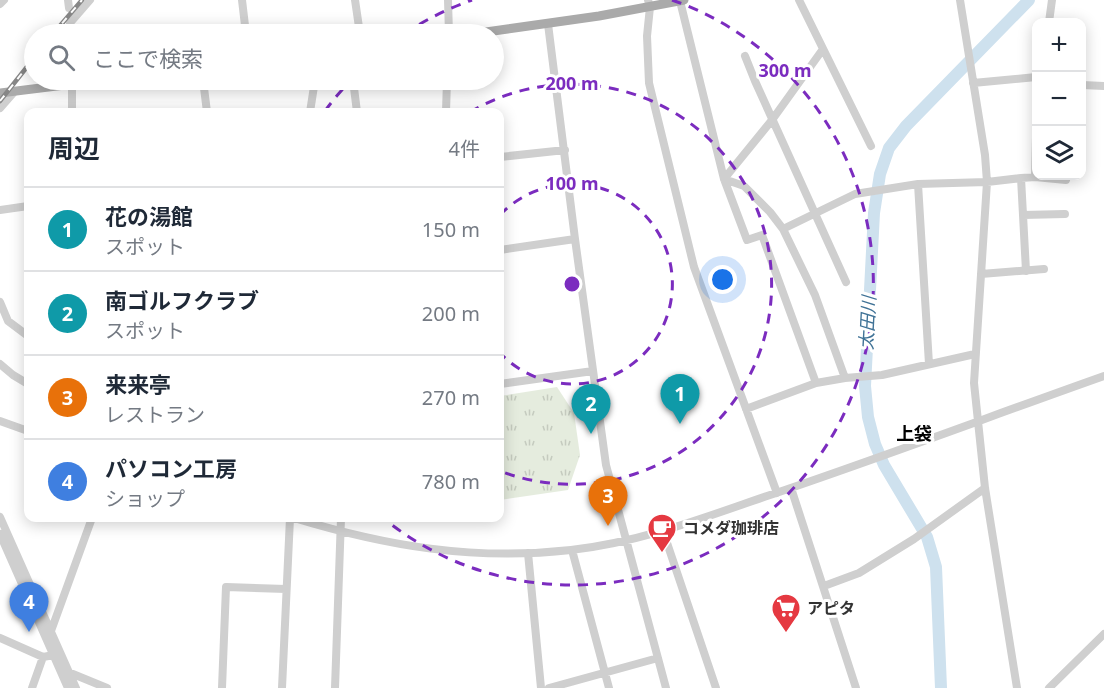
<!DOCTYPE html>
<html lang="ja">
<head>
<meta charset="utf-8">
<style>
  body { margin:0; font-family:"Noto Sans","Noto Sans JP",sans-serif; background:#f6f6f7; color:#1f2937 }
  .controls { position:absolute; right:18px; top:18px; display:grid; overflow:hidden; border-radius:12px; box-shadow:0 3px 15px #0003 }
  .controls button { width:54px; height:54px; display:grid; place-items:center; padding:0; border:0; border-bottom:2px solid #e0e1e3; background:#fff; color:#1f2937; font:30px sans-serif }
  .you { position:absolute; left:723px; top:280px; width:21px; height:21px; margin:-15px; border:4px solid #fff; border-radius:50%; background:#1a73e8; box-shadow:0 0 0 9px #1a73e833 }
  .badge { display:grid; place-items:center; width:39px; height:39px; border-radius:50%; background:#db2777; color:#fff; font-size:20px; font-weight:700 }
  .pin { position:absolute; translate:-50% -50px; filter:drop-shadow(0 2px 3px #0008) }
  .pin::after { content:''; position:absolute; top:32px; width:21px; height:18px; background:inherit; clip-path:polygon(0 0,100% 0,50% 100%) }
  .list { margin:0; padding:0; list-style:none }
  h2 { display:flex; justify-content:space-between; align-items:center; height:78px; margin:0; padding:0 24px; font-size:26px }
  h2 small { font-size:20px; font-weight:400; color:#747a83 }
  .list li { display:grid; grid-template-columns:39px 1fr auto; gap:18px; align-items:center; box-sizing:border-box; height:84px; padding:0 24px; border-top:2px solid #e0e1e3 }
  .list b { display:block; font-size:22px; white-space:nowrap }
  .list p { margin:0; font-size:20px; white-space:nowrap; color:#747a83 }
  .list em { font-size:20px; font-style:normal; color:#747a83 }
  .icon { flex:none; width:33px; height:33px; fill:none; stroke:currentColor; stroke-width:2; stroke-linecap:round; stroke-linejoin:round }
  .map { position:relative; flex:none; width:1104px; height:688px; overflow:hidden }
  .search { position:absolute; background:#fff; box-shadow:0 3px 15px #0003; left:24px; top:24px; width:480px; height:66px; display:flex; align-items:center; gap:15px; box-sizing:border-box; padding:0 21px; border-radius:33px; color:#747a83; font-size:22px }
  .panel { position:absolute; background:#fff; box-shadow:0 3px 15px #0003; left:24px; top:108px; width:480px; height:414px; border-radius:12px }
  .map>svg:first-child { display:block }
  .grass { fill:url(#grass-tufts) }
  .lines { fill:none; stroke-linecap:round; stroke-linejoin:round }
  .river { stroke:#cee1ee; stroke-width:12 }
  .minor { stroke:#cfcfcf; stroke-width:8 }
  .major { stroke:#aaa; stroke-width:9 }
  .rail-casing { stroke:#878787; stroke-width:4.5 }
  .rail { stroke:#fff; stroke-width:2; stroke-dasharray:7; stroke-linecap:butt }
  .ring { fill:none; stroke:#7b2cbf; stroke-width:3; stroke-dasharray:10 8 }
  .labels { text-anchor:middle; stroke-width:6; stroke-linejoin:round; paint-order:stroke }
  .poi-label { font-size:16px; font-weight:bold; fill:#323232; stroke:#fff; text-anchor:start }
  .water-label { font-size:18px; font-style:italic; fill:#3f7296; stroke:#fff }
  .neighbourhood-label { font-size:18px; font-weight:bold; fill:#000; stroke:#fff }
  .centre { fill:#7b2cbf; stroke:#fff; stroke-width:3 }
  .ring-label { font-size:18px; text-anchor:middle; font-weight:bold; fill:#7b2cbf; stroke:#fff; stroke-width:6; stroke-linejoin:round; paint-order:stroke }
</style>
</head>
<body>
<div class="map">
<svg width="1104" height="688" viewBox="0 0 1104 688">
  <defs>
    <pattern id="grass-tufts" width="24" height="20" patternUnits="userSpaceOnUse" patternTransform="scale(1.5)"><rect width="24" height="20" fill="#e5ecde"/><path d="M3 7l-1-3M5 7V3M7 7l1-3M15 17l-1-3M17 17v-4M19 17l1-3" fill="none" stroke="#c5cbbf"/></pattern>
  </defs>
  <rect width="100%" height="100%" fill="#fff"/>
  <path class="grass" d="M557,387l17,26 6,42 -12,35 -68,10v-104z"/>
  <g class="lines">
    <path class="river" d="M941,688l-5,-121 -9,-30 -43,-72 -9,-21 -7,-27 -3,-31 9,-173 6,-39 9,-26 17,-22 123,-126"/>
    <path class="minor" d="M68,0l1,8
      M242,0l4,34
      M355,0l5,34
      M448,0l1,34
      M648,0l2,7 -3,29 2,47 45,184 83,226
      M799,0l72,146
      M960,0l25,155 2,27 -13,201 11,105 32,200
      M680,1l44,178 23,61 15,-5 54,148
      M0,4l4,-4
      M1049,22l3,-22
      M548,24l27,215 31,226 60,223
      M71,34l-1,-11 20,-23
      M745,56l10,25 91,201
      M72,80v32
      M203,80l4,32
      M353,80l4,32
      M973,83l63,-6
      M1082,85l22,1
      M0,108l14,-16
      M310,112l5,-32
      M446,112l1,-32
      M1036,137l-1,40 31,3 1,-4
      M500,157l65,-7
      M1035,177l-14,1 2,37 42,-1
      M918,184l11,180
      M0,210l28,-4
      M1023,215l3,56
      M783,229l-13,-17 -26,-26 -20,-7 48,-59 51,-71
      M500,250l75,-11
      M981,274l63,-5
      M0,302l8,19 20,15
      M975,354l-93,21 -37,3 -30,-83 -32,-66 72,-35 63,-10 69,-2 34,-4
      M0,364l13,11 15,9
      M500,384l93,-13
      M746,409l70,-26 29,-5
      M0,421l28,10
      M791,488l65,200
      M0,517l76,171
      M294,518c92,28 180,43 277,32 67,-7 132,-32 196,-54 113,-38 224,-80 337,-120
      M663,531l53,157
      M0,534l68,154
      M572,550l37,138
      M528,553l13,135
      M824,586l35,-13 55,-34 71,-51
      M51,631l41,-113
      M0,638l43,19 16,-3
      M68,672l39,16
      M32,688l11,-31
      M222,688l4,-101 60,2
      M282,688l8,-170
      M335,688l6,-170
      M549,688l109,-30
      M1049,688l55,-54"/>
    <path class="major" d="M472,34l127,-18 85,-16
      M0,93l105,-13"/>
    <g class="rail-casing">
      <path id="rail" d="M53,34l29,-34
        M0,101l34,-43"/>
    </g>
    <use href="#rail" class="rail"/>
  </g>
  <g class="ring">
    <path d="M500 215A100 100 0 1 1 500 353"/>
    <path d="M470 112A200 200 0 1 1 500 471"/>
    <path d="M325 111A301 301 0 0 1 350 81M404 34A301 301 0 0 1 472 0M672 0A301 301 0 1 1 383 518"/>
  </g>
  <defs>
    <g id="cafe-pin" transform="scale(1.5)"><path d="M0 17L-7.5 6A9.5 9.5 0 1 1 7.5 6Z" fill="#e53941" stroke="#fff"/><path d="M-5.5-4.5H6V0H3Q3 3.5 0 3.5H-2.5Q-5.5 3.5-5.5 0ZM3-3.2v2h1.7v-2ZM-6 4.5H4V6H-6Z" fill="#fff"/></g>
    <g id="supermarket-pin" transform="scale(1.5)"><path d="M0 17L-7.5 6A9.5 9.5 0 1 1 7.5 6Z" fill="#e53941" stroke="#fff"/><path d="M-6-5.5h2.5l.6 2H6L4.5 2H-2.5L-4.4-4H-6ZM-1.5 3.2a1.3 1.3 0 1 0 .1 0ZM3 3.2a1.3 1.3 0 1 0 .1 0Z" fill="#fff"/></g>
  </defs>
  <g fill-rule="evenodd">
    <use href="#cafe-pin" x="662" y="528"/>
    <use href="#supermarket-pin" x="786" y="608"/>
  </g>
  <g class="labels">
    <g class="poi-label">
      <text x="683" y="534">コメダ珈琲店</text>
      <text x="807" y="614">アピタ</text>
    </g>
    <g class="water-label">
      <text transform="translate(868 323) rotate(-87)" y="6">太田川</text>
    </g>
    <g class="neighbourhood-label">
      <text x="914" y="440">上袋</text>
    </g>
  </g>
  <circle cx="572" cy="284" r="9" class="centre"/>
  <g class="ring-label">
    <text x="785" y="77">300 m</text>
    <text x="572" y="90">200 m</text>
    <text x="572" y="190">100 m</text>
  </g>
</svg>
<div class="controls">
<button>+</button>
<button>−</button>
<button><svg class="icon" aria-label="layers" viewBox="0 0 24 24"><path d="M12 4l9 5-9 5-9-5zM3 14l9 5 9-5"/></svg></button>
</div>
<div class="you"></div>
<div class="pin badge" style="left:680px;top:424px;background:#0f9aa8">1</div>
<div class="pin badge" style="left:591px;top:434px;background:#0f9aa8">2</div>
<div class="pin badge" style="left:608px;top:526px;background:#e8710a">3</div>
<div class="pin badge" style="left:29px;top:632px;background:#3f7fe0">4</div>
<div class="search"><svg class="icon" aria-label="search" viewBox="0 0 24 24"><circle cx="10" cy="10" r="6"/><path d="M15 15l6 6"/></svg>ここで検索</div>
<section class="panel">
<h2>周辺<small>4件</small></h2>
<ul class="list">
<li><span class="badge" style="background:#0f9aa8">1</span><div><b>花の湯館</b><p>スポット</p></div><em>150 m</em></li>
<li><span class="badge" style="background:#0f9aa8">2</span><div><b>南ゴルフクラブ</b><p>スポット</p></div><em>200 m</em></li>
<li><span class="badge" style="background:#e8710a">3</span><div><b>来来亭</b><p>レストラン</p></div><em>270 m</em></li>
<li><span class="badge" style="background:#3f7fe0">4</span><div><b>パソコン工房</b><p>ショップ</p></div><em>780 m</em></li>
</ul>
</section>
</div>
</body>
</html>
